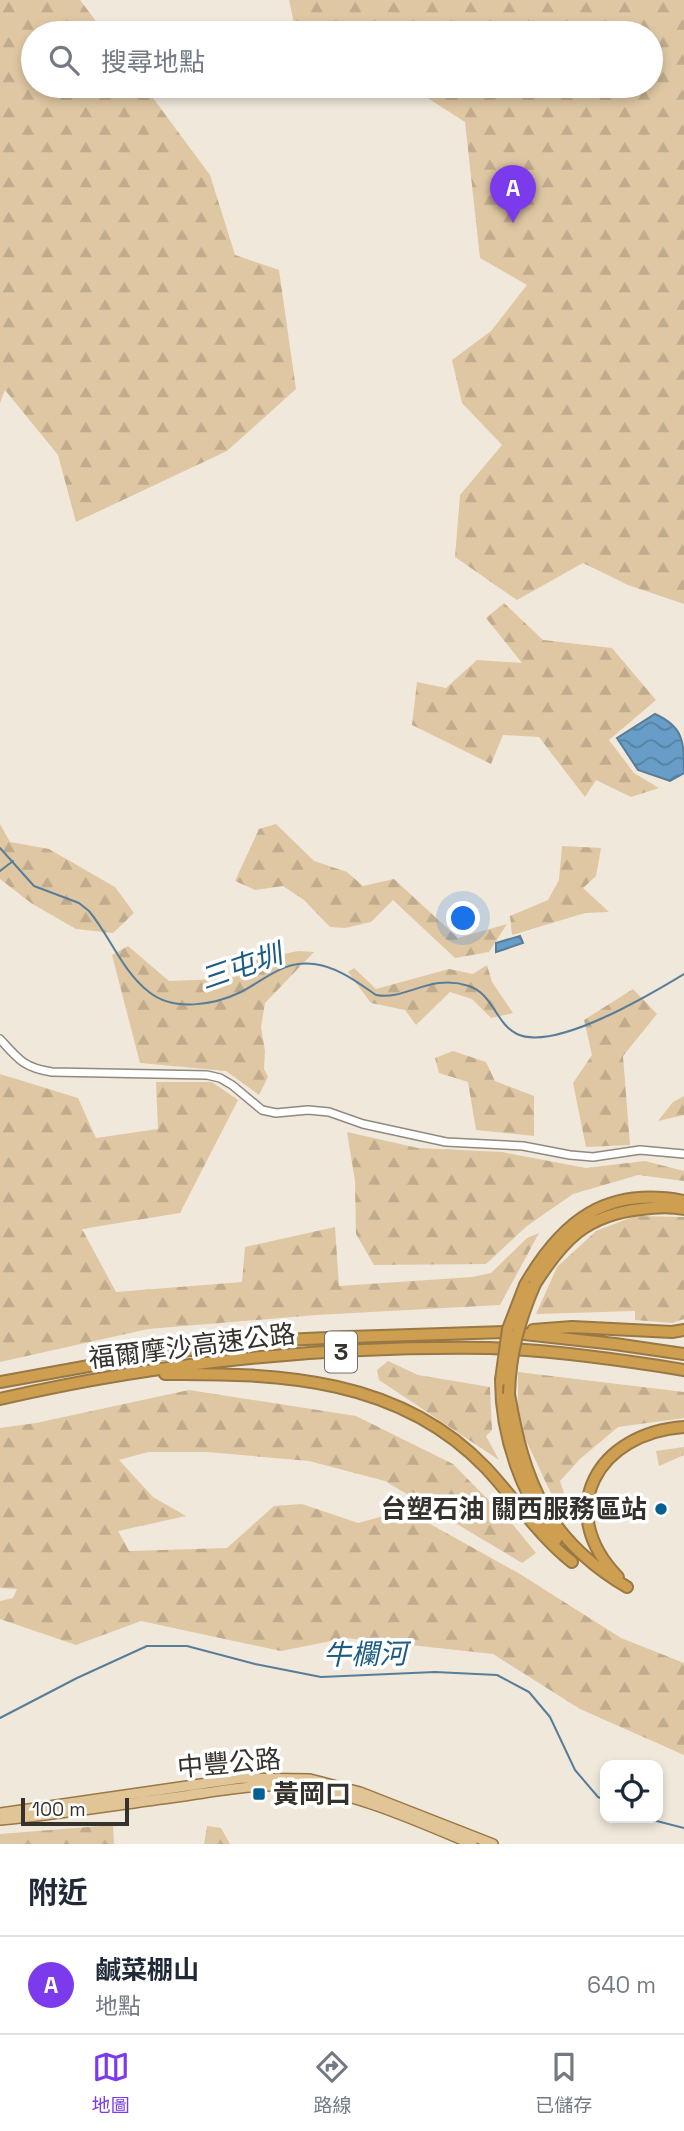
<!DOCTYPE html>
<html lang="zh-TW">
<head>
<meta charset="utf-8">
<style>
  body { margin:0; font-family:"Space Grotesk","Noto Sans TC",sans-serif; background:#f2f2f3; color:#1f2937 }
  .controls { position:absolute; right:21px; bottom:21px; display:grid; overflow:hidden; border-radius:14px; box-shadow:0 4px 10px #0003 }
  .controls button { width:63px; height:63px; display:grid; place-items:center; padding:0; border:0; border-bottom:2px solid #e0e1e3; background:#fff; color:#1f2937; font:35px sans-serif }
  .scale { position:absolute; left:21px; bottom:18px; width:108px; box-sizing:border-box; padding-left:7px; border:4px solid #35322d; border-top:0; font-size:19px; line-height:24px; white-space:nowrap; color:#35322d; -webkit-text-stroke:5px #fff; paint-order:stroke }
  .you { position:absolute; left:464px; top:919px; width:24px; height:24px; margin:-18px; border:5px solid #fff; border-radius:50%; background:#1a73e8; box-shadow:0 0 0 10px #1a73e833 }
  .badge { display:grid; place-items:center; width:46px; height:46px; border-radius:50%; background:#7c3aed; color:#fff; font-size:23px; font-weight:700 }
  .pin { position:absolute; translate:-50% -58px; filter:drop-shadow(0 2px 4px #0008) }
  .pin::after { content:''; position:absolute; top:37px; width:24px; height:21px; background:inherit; clip-path:polygon(0 0,100% 0,50% 100%) }
  .list { margin:0; padding:0; list-style:none }
  h2 { display:flex; justify-content:space-between; align-items:center; height:91px; margin:0; padding:0 28px; font-size:30px }
  h2 small { font-size:23px; font-weight:400; color:#747a83 }
  .list li { display:grid; grid-template-columns:46px 1fr auto; gap:21px; align-items:center; box-sizing:border-box; height:98px; padding:0 28px; border-top:2px solid #e0e1e3 }
  .list b { display:block; font-size:26px; white-space:nowrap }
  .list p { margin:0; font-size:23px; white-space:nowrap; color:#747a83 }
  .list em { font-size:23px; font-style:normal; color:#747a83 }
  .icon { flex:none; width:38px; height:38px; fill:none; stroke:currentColor; stroke-width:2; stroke-linecap:round; stroke-linejoin:round }
  .map { position:relative; flex:none; width:684px; height:1844px; overflow:hidden }
  .search { position:absolute; background:#fff; box-shadow:0 4px 10px #0003; left:21px; right:21px; top:21px; height:77px; display:flex; align-items:center; gap:18px; box-sizing:border-box; padding:0 24px; border-radius:38px; color:#747a83; font-size:26px }
  .sheet { height:189px; background:#fff }
  nav { display:flex; justify-content:space-around; align-items:center; box-sizing:border-box; height:98px; border-top:2px solid #e0e1e3; background:#fff; font-size:19px; color:#747a83 }
  nav a { display:grid; justify-items:center; gap:4px }
  nav .on { color:#7c3aed }
  .map>svg:first-child { display:block }
  .forest { fill:url(#forest-firs) }
  .water { fill:url(#water-waves); stroke:#587d98; stroke-width:2 }
  .lines { fill:none; stroke-linecap:round; stroke-linejoin:round }
  .stream { stroke:#587d98; stroke-width:2 }
  .tertiary-casing { stroke:#91897d; stroke-width:10 }
  .primary-casing { stroke:#987844; stroke-width:12 }
  .motorway-casing { stroke:#987844; stroke-width:14 }
  .tertiary { stroke:#fff; stroke-width:7 }
  .primary { stroke:#e2c597; stroke-width:9 }
  .motorway { stroke:#ce9e51; stroke-width:10 }
  .motorway-bridge-casing { stroke:#987844; stroke-width:14; stroke-linecap:butt }
  .motorway-bridge { stroke:#ce9e51; stroke-width:10 }
  .poi-dot { fill:#055f90; stroke:#fff; stroke-width:2.5 }
  .labels { text-anchor:middle; stroke-width:7; stroke-linejoin:round; paint-order:stroke }
  .shield { fill:#fff; stroke:#72706c; stroke-width:2 }
  .shield-label { font-size:24px; font-weight:bold; fill:#35322d }
  .street-label { font-size:26px; fill:#35322d; stroke:#fff }
  .poi-label { font-size:26px; font-weight:bold; fill:#35322d; stroke:#fff; text-anchor:end }
  .water-label { font-size:28px; font-style:italic; fill:#1b5a82; stroke:#fff }
</style>
</head>
<body>
<div class="map">
<svg width="684" height="1844" viewBox="0 0 684 1844">
  <defs>
    <pattern id="forest-firs" width="22" height="20" patternUnits="userSpaceOnUse" patternTransform="scale(1.75)"><rect width="22" height="20" fill="#dfc7a3"/><path d="M5 1l3.5 6h-7zM16 11l3.5 6h-7z" fill="#c0ab8d"/></pattern>
    <pattern id="water-waves" width="16" height="10" patternUnits="userSpaceOnUse" patternTransform="scale(1.75)"><rect width="16" height="10" fill="#679dc6"/><path d="M0 5q4-4 8 0t8 0" fill="none" stroke="#5681a1"/></pattern>
  </defs>
  <rect width="100%" height="100%" fill="#f0e8db"/>
  <path class="forest" d="M0,0h80l25,33h-72v53h111l66,89 25,80 44,15 17,119 -69,62 -151,71 -18,-67 -53,-65 -5,13z
    M289,0h395v604l-56,-19 -45,-22 -66,37 -62,-43 5,-62 42,-50 -40,-42 -10,-43 39,-29 36,-46 -47,-27 -15,-136 -56,-36h242v-53h-355z
    M504,603l39,37 69,8 44,52 -47,40 25,33 25,15 -28,9 -35,-17 -11,17 -46,-60 -36,-2 -12,29 -79,-39 5,-43 29,6 31,-28 45,3 -36,-45z
    M0,824l10,18 39,7 66,38 19,26 -21,20 -37,-4 -45,-26 -31,-24z
    M276,824l38,37 33,11 16,14 31,-7 64,59 49,-14 -18,28 -34,6 -62,-58 -22,22 -26,6 -15,-1 -26,-27 -21,-14 -28,4 -20,-9 24,-52z
    M562,846l39,2 -5,28 -13,12 26,24 -24,1 -73,22 -2,-19 38,-16 11,-20z
    M128,946l41,35 51,-2 19,-3 8,-14 51,-11 16,1 -49,51 -4,24 4,24 -1,18 4,8 -9,18 -33,-24 -86,-8 -28,-108z
    M487,965l5,17 21,31 -22,5 -19,-19 -22,-7 -34,33 -11,-15 -34,-7 -23,-31 6,-4 22,21 73,-20 24,5z
    M633,989l24,25 -34,42 7,89 -44,2 -13,-64 19,-28 -8,-35z
    M453,1051l33,11 9,19 39,15v40l-58,-6 -8,-48 -29,-9 -4,-15z
    M0,1074l78,24 18,40 62,-9 -2,-47h56l26,18 -58,113 -98,16 34,63 126,-10 3,-35 90,-20 4,59 133,-9 19,-4 36,-35 12,-5 -39,72 -184,10 -168,14 -148,33z
    M684,1096v19l-26,6 15,-19z
    M347,1132l71,16 84,4 84,16 59,-7 39,10v10l-46,-6 -65,19 -46,32 -41,38 -112,1 -18,-31 -1,-53z
    M635,1216l49,1v102l-12,4 -37,-3v-9l-99,3 21,-47 39,-36z
    M388,1361l30,14 72,12 2,43 -6,6 13,24 -120,-80 -2,-10z
    M518,1372l166,20v26l-66,9 -38,32 -20,22 9,28 -6,10 -45,-96z
    M189,1390l167,26 97,48 61,62 22,27 -14,10 -137,-82 -76,-20 -102,-9h-59l-29,8 34,37 33,19 -68,15 11,20 98,-3 47,-42 28,-2 56,19 47,-13 115,64 101,64 63,25v92l-104,-46 -87,-55 -147,-16 -65,13 -140,-30 -65,24 -76,-26v-18l13,-3 4,-9 -17,-1v-160l36,-5z
    M684,1447v8l-25,11 -3,-15z
    M113,1825l1,19h-114v-10z
    M207,1826l14,2 9,16h-26z"/>
  <path class="water" d="M655,714c29,13 29,28 29,59l-14,8 -32,-11 -21,-32z
    M520,936l3,7 -27,9v-9z"/>
  <g class="lines">
    <path class="stream" d="M0,848l34,38 45,17 10,8c21,25 33,60 60,81 25,20 65,13 92,0 25,-13 43,-32 73,-28 24,3 43,18 62,31 30,6 53,-22 93,-9 24,8 27,38 48,48 38,18 134,-40 167,-60
      M0,871l13,-10
      M0,1718l77,-40 70,-32h40l68,18 66,13 114,-5 62,3 32,17 21,25 25,53 23,27 7,3
      M645,1818l39,10"/>
    <g class="tertiary-casing">
      <path id="tertiary" d="M0,1039c18,20 24,29 52,33l155,3 13,3 12,7 30,25 14,3 32,-3 21,2 34,12 83,18 77,4 47,9 23,2 47,-7 44,4"/>
    </g>
    <g class="primary-casing">
      <path id="primary" d="M0,1813l242,-35 68,1 50,13 133,52
        M0,1820c62,-6 123,-16 184,-24 35,-5 71,-12 106,-10 54,2 132,37 182,58"/>
    </g>
    <g class="motorway-casing">
      <path id="motorway" d="M535,1284c28,-44 51,-69 106,-75 14,-2 29,-3 43,0
        M525,1285c37,-64 81,-99 159,-84
        M533,1330l39,-3 100,5 12,-2
        M165,1374c116,-1 235,4 321,94 29,31 52,67 86,94
        M501,1380c0,57 21,115 55,160
        M0,1382l144,-26 62,-8 57,-7 86,-4 156,-5 110,12 69,10
        M509,1394c15,88 38,146 118,193
        M0,1399c159,-37 325,-53 489,-51 63,2 133,12 195,22
        M618,1577c-65,-67 -20,-144 66,-150"/>
    </g>
    <use href="#tertiary" class="tertiary"/>
    <use href="#primary" class="primary"/>
    <use href="#motorway" class="motorway"/>
    <g class="motorway-bridge-casing">
      <path id="motorway-bridge" d="M501,1380l7,-51 17,-44
        M509,1394c1,-40 10,-73 26,-110"/>
    </g>
    <use href="#motorway-bridge" class="motorway-bridge"/>
  </g>
  <g class="poi-dot">
    <circle cx="661" cy="1509" r="7"/>
    <rect x="252" y="1787" width="14" height="14" rx="3.5"/>
  </g>
  <g class="labels">
    <rect class="shield" x="325" y="1331.5" width="32" height="41" rx="5"/>
    <g class="shield-label">
      <text x="341" y="1360">3</text>
    </g>
    <g class="street-label">
      <text transform="translate(192 1346) rotate(-7)" y="9">福爾摩沙高速公路</text>
      <text transform="translate(229 1763) rotate(-5)" y="9">中豐公路</text>
    </g>
    <g class="poi-label">
      <text x="647" y="1518">台塑石油 關西服務區站</text>
      <text x="273" y="1803" text-anchor="start">黃岡口</text>
    </g>
    <g class="water-label">
      <text transform="translate(241 966) rotate(-19)" y="10">三屯圳</text>
      <text transform="translate(365 1654) rotate(-1)" y="10">牛欄河</text>
    </g>
  </g>
</svg>
<div class="controls">
<button><svg class="icon" aria-label="locate" viewBox="0 0 24 24"><circle cx="12" cy="12" r="6"/><path d="M12 2v4M12 18v4M2 12h4M18 12h4"/></svg></button>
</div>
<div class="scale">100 m</div>
<div class="you"></div>
<div class="pin badge" style="left:513px;top:223px">A</div>
<div class="search"><svg class="icon" aria-label="search" viewBox="0 0 24 24"><circle cx="10" cy="10" r="6"/><path d="M15 15l6 6"/></svg>搜尋地點</div>
</div>
<section class="sheet">
<h2>附近<small></small></h2>
<ul class="list">
<li><span class="badge">A</span><div><b>鹹菜棚山</b><p>地點</p></div><em>640 m</em></li>
</ul>
</section>
<nav>
<a class="on"><svg class="icon" aria-label="map" viewBox="0 0 24 24"><path d="M3 6l6-2 6 2 6-2v14l-6 2-6-2-6 2zM9 4v14M15 6v14"/></svg>地圖</a>
<a><svg class="icon" aria-label="directions" viewBox="0 0 24 24"><path d="M12 3l9 9-9 9-9-9zM9 14v-3h6M13 9l2 2-2 2"/></svg>路線</a>
<a><svg class="icon" aria-label="saved" viewBox="0 0 24 24"><path d="M7 4h10v16l-5-4-5 4z"/></svg>已儲存</a>
</nav>
</body>
</html>
